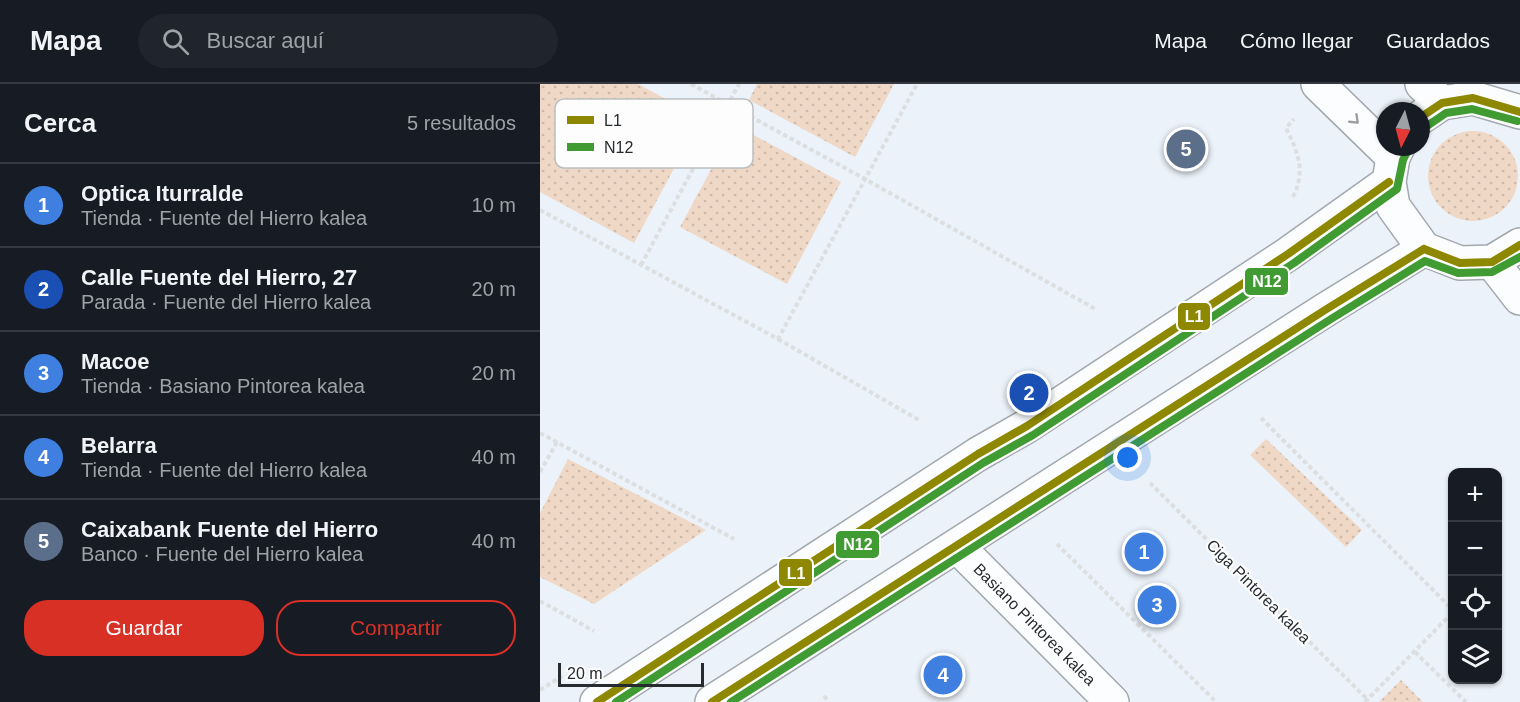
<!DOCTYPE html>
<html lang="es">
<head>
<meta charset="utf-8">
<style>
  body { margin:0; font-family:Helvetica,sans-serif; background:#20242c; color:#f1f3f6 }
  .controls { position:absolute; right:18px; bottom:18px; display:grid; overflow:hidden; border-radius:12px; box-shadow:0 2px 4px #0004 }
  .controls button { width:54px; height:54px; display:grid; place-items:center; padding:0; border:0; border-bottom:2px solid #363941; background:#171b24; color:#f1f3f6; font:30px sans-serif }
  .compass { position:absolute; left:836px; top:18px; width:54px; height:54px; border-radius:50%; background:#171b24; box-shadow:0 2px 4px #0004; rotate:186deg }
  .scale { position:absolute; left:18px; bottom:15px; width:146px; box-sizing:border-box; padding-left:6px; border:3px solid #262b30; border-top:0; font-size:16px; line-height:21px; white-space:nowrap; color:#262b30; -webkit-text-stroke:4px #fdfdfd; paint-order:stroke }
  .you { position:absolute; left:588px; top:374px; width:21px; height:21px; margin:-15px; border:4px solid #fff; border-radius:50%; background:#1a73e8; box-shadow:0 0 0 9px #1a73e833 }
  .badge { display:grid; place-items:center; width:39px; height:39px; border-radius:50%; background:#d93025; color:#fff; font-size:20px; font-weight:700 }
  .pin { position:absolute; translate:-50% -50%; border:3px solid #fff; box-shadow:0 2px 6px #0006 }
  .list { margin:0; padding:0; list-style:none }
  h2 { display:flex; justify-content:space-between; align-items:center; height:78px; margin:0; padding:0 24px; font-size:26px }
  h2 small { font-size:20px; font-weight:400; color:#9ea1a6 }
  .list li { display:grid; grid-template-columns:39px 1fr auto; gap:18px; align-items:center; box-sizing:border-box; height:84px; padding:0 24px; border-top:2px solid #363941 }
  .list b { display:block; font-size:22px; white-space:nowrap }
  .list p { margin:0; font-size:20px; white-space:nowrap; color:#9ea1a6 }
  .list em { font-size:20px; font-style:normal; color:#9ea1a6 }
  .actions { display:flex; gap:12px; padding:18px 24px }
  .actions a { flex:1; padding:14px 0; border:2px solid #d93025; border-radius:24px; text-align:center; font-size:21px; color:#d93025 }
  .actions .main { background:#d93025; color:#fff }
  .icon { flex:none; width:33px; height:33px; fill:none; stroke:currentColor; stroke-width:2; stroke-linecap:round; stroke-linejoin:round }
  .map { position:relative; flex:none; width:980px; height:618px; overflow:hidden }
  header { display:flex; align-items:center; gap:36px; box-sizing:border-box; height:84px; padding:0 30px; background:#171b24; border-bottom:2px solid #363941 }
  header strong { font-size:28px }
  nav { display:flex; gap:33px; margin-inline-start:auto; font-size:21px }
  .search { width:420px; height:54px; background:#20242c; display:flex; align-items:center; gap:15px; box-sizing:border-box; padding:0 21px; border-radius:33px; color:#9ea1a6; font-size:22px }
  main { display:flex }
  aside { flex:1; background:#171b24 }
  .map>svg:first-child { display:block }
  .grass { fill:url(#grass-dots) }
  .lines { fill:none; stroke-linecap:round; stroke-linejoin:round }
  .minor-casing { stroke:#a2a8ae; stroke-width:36 }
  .tertiary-casing { stroke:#a2a8ae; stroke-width:36 }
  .secondary-casing { stroke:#a2a8ae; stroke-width:36 }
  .path { stroke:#dcdee0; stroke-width:4; stroke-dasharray:4.5 3; stroke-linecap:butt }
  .minor { stroke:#fcfdfe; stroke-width:33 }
  .tertiary { stroke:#fcfdfe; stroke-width:33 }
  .secondary { stroke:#fcfdfe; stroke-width:33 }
  .bus-1-casing { stroke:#fdfdfd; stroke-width:12 }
  .bus-2-casing { stroke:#fdfdfd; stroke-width:12 }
  .bus-1 { stroke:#8e8700; stroke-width:8 }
  .bus-2 { stroke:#409b33; stroke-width:8 }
  .oneway { stroke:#9c9ea1 }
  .labels { text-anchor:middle; stroke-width:4.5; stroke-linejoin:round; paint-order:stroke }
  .street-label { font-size:16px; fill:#262b30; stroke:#fdfdfd }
  .key { fill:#fdfdfd; stroke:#bcbec0; stroke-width:1.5 }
  .key-label { font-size:16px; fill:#262b30 }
  .line-badge { stroke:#fdfdfd; stroke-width:2 }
  .badge-label { font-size:16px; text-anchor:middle; font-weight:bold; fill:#fff }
</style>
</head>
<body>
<header>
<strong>Mapa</strong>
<div class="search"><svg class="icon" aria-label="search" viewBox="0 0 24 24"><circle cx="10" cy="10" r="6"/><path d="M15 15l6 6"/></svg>Buscar aquí</div>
<nav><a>Mapa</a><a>Cómo llegar</a><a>Guardados</a></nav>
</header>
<main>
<aside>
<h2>Cerca<small>5 resultados</small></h2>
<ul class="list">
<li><span class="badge" style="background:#3f7fe0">1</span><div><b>Optica Iturralde</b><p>Tienda · Fuente del Hierro kalea</p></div><em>10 m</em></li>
<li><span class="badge" style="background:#1a4fb4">2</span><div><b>Calle Fuente del Hierro, 27</b><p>Parada · Fuente del Hierro kalea</p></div><em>20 m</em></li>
<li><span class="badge" style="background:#3f7fe0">3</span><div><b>Macoe</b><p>Tienda · Basiano Pintorea kalea</p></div><em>20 m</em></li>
<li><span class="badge" style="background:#3f7fe0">4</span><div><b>Belarra</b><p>Tienda · Fuente del Hierro kalea</p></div><em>40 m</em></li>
<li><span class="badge" style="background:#5c6f8a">5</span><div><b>Caixabank Fuente del Hierro</b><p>Banco · Fuente del Hierro kalea</p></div><em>40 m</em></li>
</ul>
<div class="actions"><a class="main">Guardar</a><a>Compartir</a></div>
</aside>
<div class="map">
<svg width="980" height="618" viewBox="0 0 980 618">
  <defs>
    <pattern id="grass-dots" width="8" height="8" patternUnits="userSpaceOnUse" patternTransform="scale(1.5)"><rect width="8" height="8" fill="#efd8c6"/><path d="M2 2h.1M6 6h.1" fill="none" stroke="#cdbaaa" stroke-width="1.8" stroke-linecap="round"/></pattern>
  </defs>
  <rect width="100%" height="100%" fill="#ebf2f9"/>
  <path class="grass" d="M0,0h98l63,34 -67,125 -94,-51z
    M217,0h137l-39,73 -106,-57z
    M195,41l106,57 -54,102 -107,-57z
    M888 92a45 45 0 1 1 90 0a45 45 0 1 1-90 0Z
    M726,355l96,91 -16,17 -96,-92z
    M28,375l138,71 -112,74 -54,-27v-64z
    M861,596l22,22h-44z"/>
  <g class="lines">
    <g class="minor-casing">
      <path id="minor" d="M417,462l155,156"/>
    </g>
    <g class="tertiary-casing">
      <path id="tertiary" d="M778,0l75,73
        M882,0l20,19
        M952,178l28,36"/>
    </g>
    <g class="secondary-casing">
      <path id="secondary" d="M881,33l21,-14 31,-5 47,14
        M858,63l-5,10 -4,25 4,24 31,43 36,14 32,-1 28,-17
        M57,618l381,-248 49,-28 261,-172 101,-72
        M172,618l613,-392 99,-61"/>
    </g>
    <path class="path" d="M151,0l174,95 232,131
      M753,113c13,-26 5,-45 -7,-69l8,-9
      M0,126l238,129 139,-255
      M101,181l98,-181
      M238,255l141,81
      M721,334l191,191
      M0,349l194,106
      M0,388l17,-30
      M610,399l217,216
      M517,460l159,158
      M0,517l54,30
      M875,568l51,50
      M0,606l22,-14
      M284,612l5,6
      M825,618l87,-89"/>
    <use href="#minor" class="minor"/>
    <use href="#tertiary" class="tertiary"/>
    <use href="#secondary" class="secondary"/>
    <g class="bus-1-casing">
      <path id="bus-1" d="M881,33l21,-14 31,-5 47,14
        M884,165l36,14 32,-1 28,-17
        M57,618l381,-248 49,-28 261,-172 101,-72
        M172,618l613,-392 99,-61"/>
    </g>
    <g class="bus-2-casing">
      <path id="bus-2" d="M887,42l19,-13 26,-4 45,12
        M76,618l367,-239 50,-28 261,-172 103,-74 6,-29 4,-8
        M191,618l600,-383 94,-58 33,12 34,-1 28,-15"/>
    </g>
    <use href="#bus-1" class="bus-1"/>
    <use href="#bus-2" class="bus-2"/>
  </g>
  <defs><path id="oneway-chevron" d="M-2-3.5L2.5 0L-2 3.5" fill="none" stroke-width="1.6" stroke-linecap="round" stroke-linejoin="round" transform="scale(1.5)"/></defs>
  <use class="oneway" href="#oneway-chevron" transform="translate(815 36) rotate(44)"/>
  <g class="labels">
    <g class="street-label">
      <text transform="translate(719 507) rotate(45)" y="6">Ciga Pintorea kalea</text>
      <text transform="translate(495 540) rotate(45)" y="6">Basiano Pintorea kalea</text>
    </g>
  </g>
  <rect x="15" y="15" width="198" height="69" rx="9" class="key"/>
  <rect x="27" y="32" width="27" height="8" fill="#8e8700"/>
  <rect x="27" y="59" width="27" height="8" fill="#409b33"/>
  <g class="key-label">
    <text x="64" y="42">L1</text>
    <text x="64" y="69">N12</text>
  </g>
  <g class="line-badge">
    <rect x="704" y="183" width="45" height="29" rx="6" fill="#409b33"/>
    <rect x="637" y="218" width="34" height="29" rx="6" fill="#8e8700"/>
    <rect x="295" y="446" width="45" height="29" rx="6" fill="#409b33"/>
    <rect x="238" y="474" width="35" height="29" rx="6" fill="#8e8700"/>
  </g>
  <g class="badge-label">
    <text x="727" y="203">N12</text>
    <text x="654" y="238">L1</text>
    <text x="318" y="466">N12</text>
    <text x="256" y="495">L1</text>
  </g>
</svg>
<div class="controls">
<button>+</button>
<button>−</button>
<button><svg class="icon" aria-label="locate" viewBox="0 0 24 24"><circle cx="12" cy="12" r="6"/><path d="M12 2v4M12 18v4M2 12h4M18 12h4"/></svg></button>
<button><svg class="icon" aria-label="layers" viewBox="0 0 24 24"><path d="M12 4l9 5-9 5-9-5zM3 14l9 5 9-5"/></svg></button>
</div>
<svg class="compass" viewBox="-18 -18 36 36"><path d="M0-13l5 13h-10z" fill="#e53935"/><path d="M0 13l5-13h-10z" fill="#9ea1a6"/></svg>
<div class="scale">20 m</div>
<div class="you"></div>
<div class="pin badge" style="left:604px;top:468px;background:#3f7fe0">1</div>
<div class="pin badge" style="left:489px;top:309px;background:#1a4fb4">2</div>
<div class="pin badge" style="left:617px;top:521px;background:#3f7fe0">3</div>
<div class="pin badge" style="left:403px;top:591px;background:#3f7fe0">4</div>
<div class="pin badge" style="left:646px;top:65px;background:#5c6f8a">5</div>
</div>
</main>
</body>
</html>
